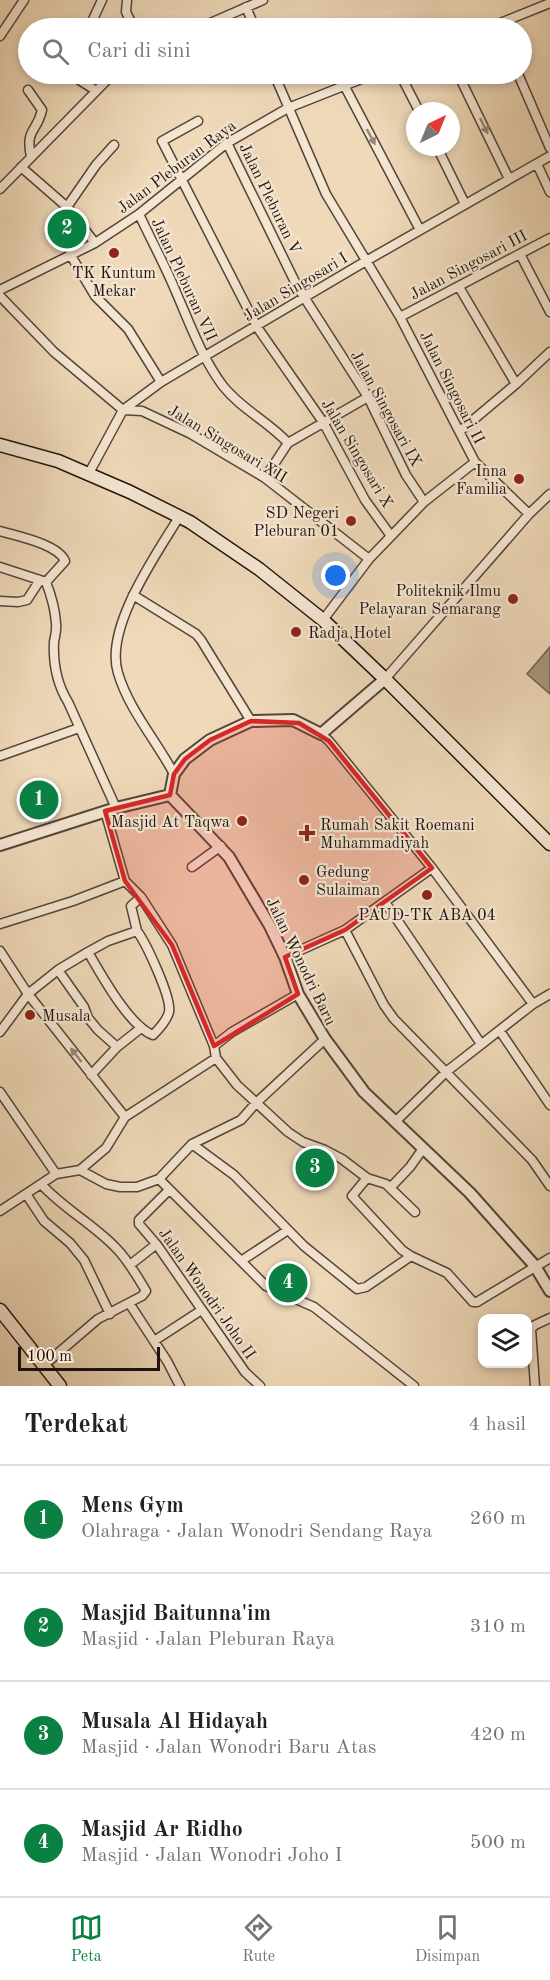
<!DOCTYPE html>
<html lang="id">
<head>
<meta charset="utf-8">
<style>
  body { margin:0; font-family:"Old Standard TT",serif; background:#f6f6f6; color:#222 }
  .controls { position:absolute; right:18px; bottom:18px; display:grid; overflow:hidden; border-radius:12px; box-shadow:0 3px 9px #0003 }
  .controls button { width:54px; height:54px; display:grid; place-items:center; padding:0; border:0; border-bottom:2px solid #e0e0e0; background:#fff; color:#222; font:30px sans-serif }
  .compass { position:absolute; left:406px; top:102px; width:54px; height:54px; border-radius:50%; background:#fff; box-shadow:0 3px 9px #0003; rotate:43deg }
  .scale { position:absolute; left:18px; bottom:15px; width:142px; box-sizing:border-box; padding-left:6px; border:3px solid #1f140f; border-top:0; font-size:16px; line-height:21px; white-space:nowrap; color:#1f140f; -webkit-text-stroke:4px #f5e6d2; paint-order:stroke }
  .you { position:absolute; left:336px; top:576px; width:21px; height:21px; margin:-15px; border:4px solid #fff; border-radius:50%; background:#1a73e8; box-shadow:0 0 0 9px #1a73e833 }
  .badge { display:grid; place-items:center; width:39px; height:39px; border-radius:50%; background:#0b8043; color:#fff; font-size:20px; font-weight:700 }
  .pin { position:absolute; translate:-50% -50%; border:3px solid #fff; box-shadow:0 2px 6px #0006 }
  .list { margin:0; padding:0; list-style:none }
  h2 { display:flex; justify-content:space-between; align-items:center; height:78px; margin:0; padding:0 24px; font-size:26px }
  h2 small { font-size:20px; font-weight:400; color:#767676 }
  .list li { display:grid; grid-template-columns:39px 1fr auto; gap:18px; align-items:center; box-sizing:border-box; height:108px; padding:0 24px; border-top:2px solid #e0e0e0 }
  .list b { display:block; font-size:22px; white-space:nowrap }
  .list p { margin:0; font-size:20px; white-space:nowrap; color:#767676 }
  .list em { font-size:20px; font-style:normal; color:#767676 }
  .icon { flex:none; width:33px; height:33px; fill:none; stroke:currentColor; stroke-width:2; stroke-linecap:round; stroke-linejoin:round }
  .map { position:relative; flex:none; width:550px; height:1386px; overflow:hidden }
  .search { position:absolute; background:#fff; box-shadow:0 3px 9px #0003; left:18px; right:18px; top:18px; height:66px; display:flex; align-items:center; gap:15px; box-sizing:border-box; padding:0 21px; border-radius:33px; color:#767676; font-size:22px }
  .sheet { height:510px; background:#fff }
  nav { display:flex; justify-content:space-around; align-items:center; box-sizing:border-box; height:84px; border-top:2px solid #e0e0e0; background:#fff; font-size:16px; color:#767676 }
  nav a { display:grid; justify-items:center; gap:3px }
  nav .on { color:#0b8043 }
  .map>svg:first-child { display:block }
  .water { fill:#a8967f; stroke:#716252; stroke-width:1.5 }
  .lines { fill:none; stroke-linecap:round; stroke-linejoin:round }
  .minor-casing { stroke:#53453a; stroke-width:11 }
  .tertiary-casing { stroke:#53453a; stroke-width:14 }
  .secondary-casing { stroke:#1f140f; stroke-width:15 }
  .minor { stroke:#f5e6d2; stroke-width:8 }
  .tertiary { stroke:#f5e6d2; stroke-width:10 }
  .secondary { stroke:#f5e6d2; stroke-width:12 }
  .oneway { fill:#95887a }
  .marked { fill:#d62828; fill-opacity:0.2; stroke:#d62828; stroke-width:4.5; stroke-linejoin:round }
  .poi-dot { fill:#8f2418; stroke:#f5e6d2; stroke-width:2 }
  .labels { text-anchor:middle; stroke-width:4.5; stroke-linejoin:round; paint-order:stroke }
  .street-label { font-size:16px; fill:#1f140f; stroke:#f5e6d2 }
  .poi-label { font-size:16px; fill:#1f140f; stroke:#f5e6d2; text-anchor:end }
</style>
</head>
<body>
<div class="map">
<svg width="550" height="1386" viewBox="0 0 550 1386">
  <rect width="100%" height="100%" fill="#efd9b9"/>
  <filter id="stains"><feTurbulence type="fractalNoise" baseFrequency=".00333" numOctaves="4"/><feColorMatrix values="0 0 0 0 .2 0 0 0 0 .09 0 0 0 0 .02 0 0 0 .5 -.17"/></filter>
  <radialGradient id="worn" r=".72"><stop offset=".6" stop-color="#630" stop-opacity="0"/><stop offset="1" stop-color="#630" stop-opacity=".3"/></radialGradient>
  <path class="water" d="M550,647v47l-23,-20z"/>
  <g class="lines">
    <g class="minor-casing">
      <path id="minor" d="M127,0l-1,12 8,16
        M246,7l9,21
        M89,28l13,-28
        M199,28l64,-28
        M488,28l62,-25
        M0,36l24,-36
        M70,74l25,16
        M274,74l52,120 74,123 75,145 54,52
        M400,74l19,37
        M458,74l51,105
        M518,74l32,74
        M344,85l76,145
        M28,90l14,20c-5,23 -17,18 -11,47
        M198,121l-36,20 95,186 66,95 42,78 26,36
        M227,143l70,143 71,111 38,78 18,27
        M437,147l28,57
        M537,164l13,28
        M21,167l46,40 28,36
        M0,189l113,-115
        M67,207l29,-42 18,-20
        M139,214c12,26 26,51 37,78 14,32 26,66 47,94 18,23 46,36 65,57
        M70,254l25,42 33,33 33,53
        M520,254l30,58
        M459,287l57,97
        M0,290l95,-47 44,-29 88,-71 61,-35 86,-34
        M0,296l54,56 69,58 19,1 49,23 74,44 104,81
        M400,317l150,-79
        M460,431l56,-47 34,-32
        M88,475l35,-65 38,-28 205,-121 184,-105
        M265,478l23,-35 80,-46
        M0,531c17,5 58,13 65,30l-19,21
        M0,567l46,15c5,13 9,26 10,41 1,7 -1,13 -2,19 -1,21 3,42 14,60l48,106
        M133,595l63,39 5,6 50,81
        M0,601l18,1 9,-2 13,-20
        M323,620l46,-61 55,-57 51,-40
        M385,679l144,-165 21,-20
        M321,734l8,7 103,127
        M0,756l79,-28
        M174,774c-18,-34 -45,-64 -56,-101 -14,-45 38,-118 61,-156
        M105,811l20,70 16,16 31,48 42,101 2,12 21,27 51,47 15,10 22,8 17,9 25,19 19,6 29,28
        M192,867l29,-21
        M385,902l96,142
        M0,924l73,-23 52,-20
        M345,930l39,75 10,14 138,141 18,26
        M0,951l28,43 97,123
        M88,952l20,-11 29,-10 -6,-25 10,-9
        M285,957l60,-27 87,-62 101,136
        M500,1031l50,74
        M0,1032l28,-38 30,-24
        M214,1046l18,-14 66,-38
        M117,1047l24,-19
        M91,1075l26,-28 -19,-17 -10,-12 -4,-11 -26,-37 30,-18c13,22 41,74 65,83 6,-6 14,-15 16,-23 3,-14 -23,-69 -32,-81
        M0,1092l56,82
        M395,1122l51,-50 87,-68 17,-10
        M192,1144l42,31 70,71 53,43 9,-2 45,-31
        M80,1170l26,14 14,3h17l22,-8 33,-35 49,-24 15,-17 69,-64
        M367,1178l-15,18 50,54 9,6 36,17 26,29h4l73,-44
        M159,1179l107,107 48,21 100,79
        M41,1184c23,25 52,40 75,64 12,12 21,28 30,43l-4,5 -44,23 -55,47
        M391,1187l19,-20 12,-17
        M169,1190l-30,30v4l18,21 88,127 15,14
        M26,1194l18,27 26,22 14,17 26,54
        M0,1211l56,-37 24,-4 26,-22 19,-31 91,-59
        M241,1261l47,-31
        M130,1265l24,-19
        M129,1303l38,58 13,25
        M154,1341l43,-28
        M535,1386l-4,-57 4,-4 15,-7"/>
    </g>
    <g class="tertiary-casing">
      <path id="tertiary" d="M170,795l59,62 41,69 15,31 13,37 27,45 39,53 106,101 65,73 15,25
        M0,845l116,-37 54,-13 4,-21 11,-15 25,-19 41,-19 42,-1 28,14 64,-55"/>
    </g>
    <g class="secondary-casing">
      <path id="secondary" d="M0,445l58,16 72,31 60,30 69,47 64,51 62,59 165,165
        M0,1310l60,76"/>
    </g>
    <use href="#minor" class="minor"/>
    <use href="#tertiary" class="tertiary"/>
    <use href="#secondary" class="secondary"/>
  </g>
  <defs><path id="oneway-solid" d="M-6-.8H1V-3.2L6.5 0L1 3.2V.8H-6Z" transform="scale(1.5)"/></defs>
  <g class="oneway">
    <use href="#oneway-solid" transform="translate(484 126) rotate(64)"/>
    <use href="#oneway-solid" transform="translate(371 137) rotate(62)"/>
    <use href="#oneway-solid" transform="translate(76 1055) rotate(-128)"/>
  </g>
  <path class="marked" d="M251,721l48,2 30,18 103,127 -87,62 -60,27 13,37 -84,52 -42,-101 -47,-64 -20,-70 65,-16 4,-21 11,-15 25,-19z"/>
  <g class="poi-dot">
    <circle cx="114" cy="253" r="6"/>
    <circle cx="519" cy="479" r="6"/>
    <circle cx="351" cy="521" r="6"/>
    <circle cx="513" cy="599" r="6"/>
    <circle cx="296" cy="632" r="6"/>
    <circle cx="242" cy="821" r="6"/>
    <path d="M304 824h6v6h6v6h-6v6h-6v-6h-6v-6h6z"/>
    <circle cx="304" cy="880" r="6"/>
    <circle cx="427" cy="895" r="6"/>
    <circle cx="30" cy="1015" r="6"/>
  </g>
  <g class="labels">
    <g class="street-label">
      <text transform="translate(176 166) rotate(-37)" y="6">Jalan Pleburan Raya</text>
      <text transform="translate(271 198) rotate(64)" y="6">Jalan Pleburan V</text>
      <text transform="translate(468 264) rotate(-28)" y="6">Jalan Singosari III</text>
      <text transform="translate(185 279) rotate(65)" y="6">Jalan Pleburan VII</text>
      <text transform="translate(295 286) rotate(-31)" y="6">Jalan Singosari I</text>
      <text transform="translate(453 387) rotate(63)" y="6">Jalan Singosari II</text>
      <text transform="translate(387 408) rotate(61)" y="6">Jalan Singosari IX</text>
      <text transform="translate(228 443) rotate(31)" y="6">Jalan Singosari XII</text>
      <text transform="translate(358 453) rotate(59)" y="6">Jalan Singosari X</text>
      <text transform="translate(302 961) rotate(64)" y="6">Jalan Wonodri Baru</text>
      <text transform="translate(208 1293) rotate(55)" y="6">Jalan Wonodri Joho II</text>
    </g>
    <g class="poi-label">
      <text x="114" y="278" text-anchor="middle">TK Kuntum<tspan x="114" dy="18">Mekar</tspan></text>
      <text x="507" y="476">Inna<tspan x="507" dy="18">Familia</tspan></text>
      <text x="339" y="518">SD Negeri<tspan x="339" dy="18">Pleburan 01</tspan></text>
      <text x="501" y="596">Politeknik Ilmu<tspan x="501" dy="18">Pelayaran Semarang</tspan></text>
      <text x="308" y="638" text-anchor="start">Radja Hotel</text>
      <text x="230" y="827">Masjid At Taqwa</text>
      <text x="320" y="830" text-anchor="start">Rumah Sakit Roemani<tspan x="320" dy="18">Muhammadiyah</tspan></text>
      <text x="316" y="877" text-anchor="start">Gedung<tspan x="316" dy="18">Sulaiman</tspan></text>
      <text x="427" y="920" text-anchor="middle">PAUD-TK ABA 04</text>
      <text x="42" y="1021" text-anchor="start">Musala</text>
    </g>
  </g>
  <rect width="100%" height="100%" filter="url(#stains)"/>
  <rect width="100%" height="100%" fill="url(#worn)"/>
</svg>
<div class="controls">
<button><svg class="icon" aria-label="layers" viewBox="0 0 24 24"><path d="M12 4l9 5-9 5-9-5zM3 14l9 5 9-5"/></svg></button>
</div>
<svg class="compass" viewBox="-18 -18 36 36"><path d="M0-13l5 13h-10z" fill="#e53935"/><path d="M0 13l5-13h-10z" fill="#767676"/></svg>
<div class="scale">100 m</div>
<div class="you"></div>
<div class="pin badge" style="left:39px;top:800px">1</div>
<div class="pin badge" style="left:67px;top:229px">2</div>
<div class="pin badge" style="left:315px;top:1168px">3</div>
<div class="pin badge" style="left:288px;top:1283px">4</div>
<div class="search"><svg class="icon" aria-label="search" viewBox="0 0 24 24"><circle cx="10" cy="10" r="6"/><path d="M15 15l6 6"/></svg>Cari di sini</div>
</div>
<section class="sheet">
<h2>Terdekat<small>4 hasil</small></h2>
<ul class="list">
<li><span class="badge">1</span><div><b>Mens Gym</b><p>Olahraga · Jalan Wonodri Sendang Raya</p></div><em>260 m</em></li>
<li><span class="badge">2</span><div><b>Masjid Baitunna'im</b><p>Masjid · Jalan Pleburan Raya</p></div><em>310 m</em></li>
<li><span class="badge">3</span><div><b>Musala Al Hidayah</b><p>Masjid · Jalan Wonodri Baru Atas</p></div><em>420 m</em></li>
<li><span class="badge">4</span><div><b>Masjid Ar Ridho</b><p>Masjid · Jalan Wonodri Joho I</p></div><em>500 m</em></li>
</ul>
</section>
<nav>
<a class="on"><svg class="icon" aria-label="map" viewBox="0 0 24 24"><path d="M3 6l6-2 6 2 6-2v14l-6 2-6-2-6 2zM9 4v14M15 6v14"/></svg>Peta</a>
<a><svg class="icon" aria-label="directions" viewBox="0 0 24 24"><path d="M12 3l9 9-9 9-9-9zM9 14v-3h6M13 9l2 2-2 2"/></svg>Rute</a>
<a><svg class="icon" aria-label="saved" viewBox="0 0 24 24"><path d="M7 4h10v16l-5-4-5 4z"/></svg>Disimpan</a>
</nav>
</body>
</html>
